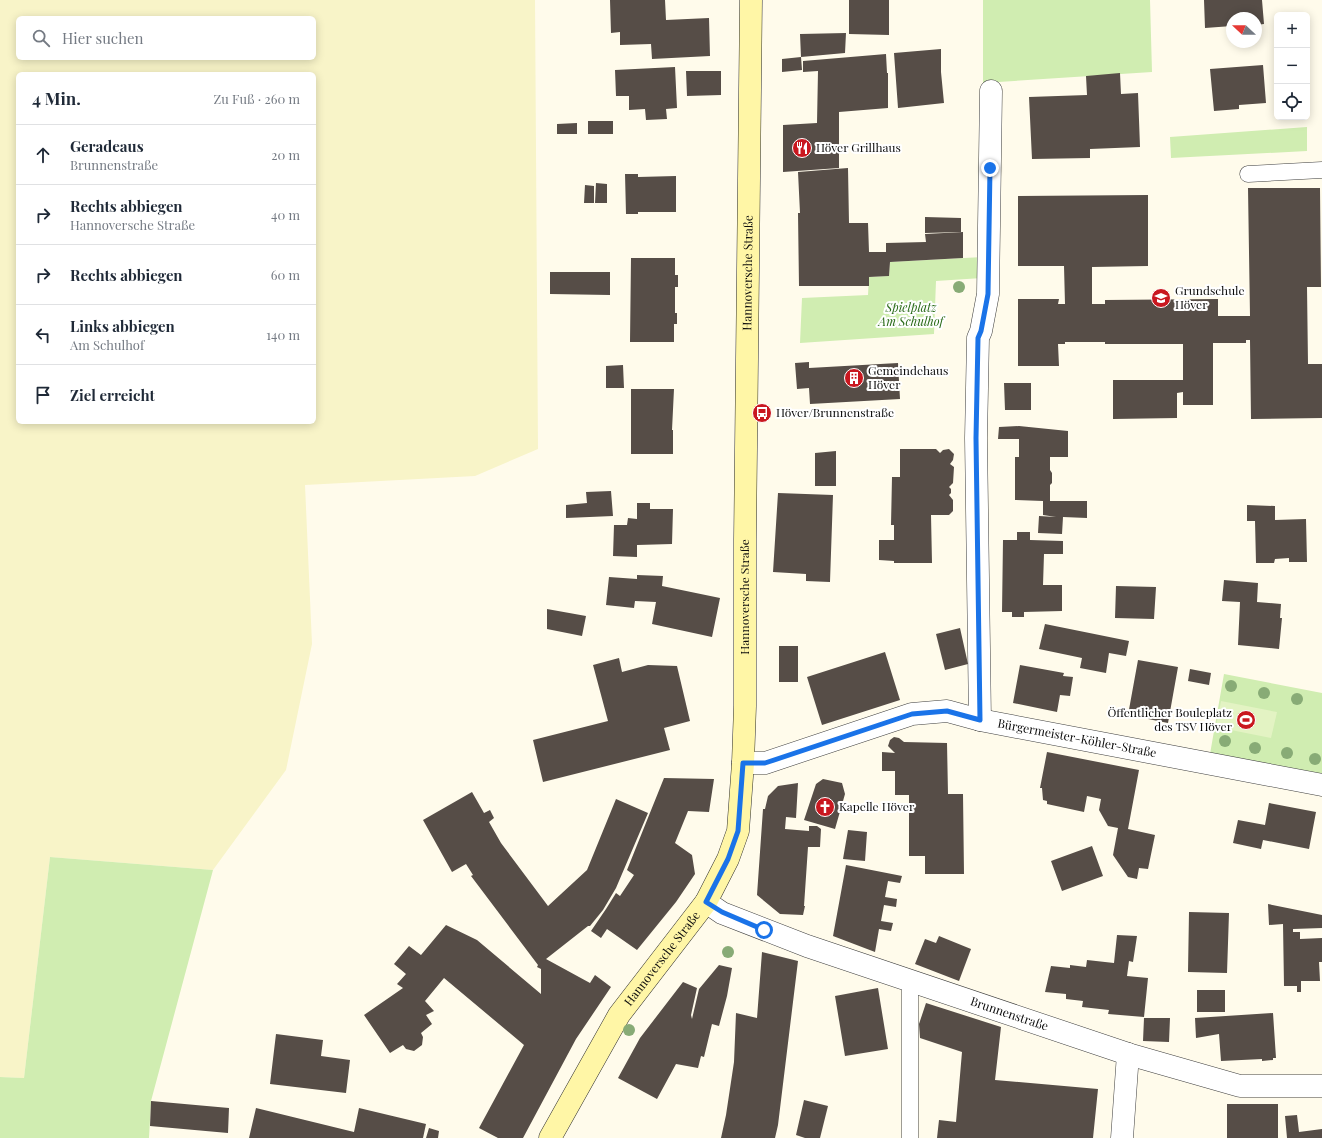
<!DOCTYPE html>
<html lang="de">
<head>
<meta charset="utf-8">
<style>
  body { margin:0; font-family:"Playfair Display",serif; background:#f2f2f3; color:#1f2937 }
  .controls { position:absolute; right:12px; top:12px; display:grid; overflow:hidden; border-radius:6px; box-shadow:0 2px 10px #0003 }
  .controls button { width:36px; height:36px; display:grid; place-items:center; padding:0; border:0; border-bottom:1px solid #e0e1e3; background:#fff; color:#1f2937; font:20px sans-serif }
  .compass { position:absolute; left:1226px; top:12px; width:36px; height:36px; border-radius:50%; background:#fff; box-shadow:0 2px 10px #0003; rotate:292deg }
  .stop { position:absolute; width:12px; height:12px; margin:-9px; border:3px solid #1a73e8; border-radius:50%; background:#fff }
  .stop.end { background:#1a73e8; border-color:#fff; box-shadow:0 1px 4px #0008 }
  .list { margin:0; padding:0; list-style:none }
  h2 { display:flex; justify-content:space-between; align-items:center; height:52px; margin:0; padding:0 16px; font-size:17px }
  h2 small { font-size:13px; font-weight:400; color:#747a83 }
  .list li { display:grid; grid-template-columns:26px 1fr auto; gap:12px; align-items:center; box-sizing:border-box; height:60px; padding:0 16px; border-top:1px solid #e0e1e3 }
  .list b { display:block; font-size:15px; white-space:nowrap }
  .list p { margin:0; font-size:13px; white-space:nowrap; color:#747a83 }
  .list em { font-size:13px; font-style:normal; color:#747a83 }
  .icon { flex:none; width:22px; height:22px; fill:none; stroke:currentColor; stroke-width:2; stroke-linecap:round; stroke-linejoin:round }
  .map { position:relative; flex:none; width:1322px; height:1138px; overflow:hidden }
  .search { position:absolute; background:#fff; box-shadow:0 2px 10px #0003; left:16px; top:16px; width:300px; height:44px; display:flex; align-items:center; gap:10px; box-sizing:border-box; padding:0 14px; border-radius:6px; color:#747a83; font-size:15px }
  .panel { position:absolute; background:#fff; box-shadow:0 2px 10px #0003; left:16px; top:72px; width:300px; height:352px; border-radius:6px }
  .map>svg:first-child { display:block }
  .farmland { fill:#f8f4c8; fill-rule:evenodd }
  .green { fill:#d0edb1 }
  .pitch { fill:#e3f3c3 }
  .building { fill:#564d47 }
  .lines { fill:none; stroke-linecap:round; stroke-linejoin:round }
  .lane-casing { stroke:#3f3f3f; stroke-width:17 }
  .street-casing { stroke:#3f3f3f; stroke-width:23 }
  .secondary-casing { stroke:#2e2e2e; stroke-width:23 }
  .lane { stroke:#fff; stroke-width:16 }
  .street { stroke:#fff; stroke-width:22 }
  .secondary { stroke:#fff6a6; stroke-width:22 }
  .tree { fill:#88ab76 }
  .route { stroke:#1a73e8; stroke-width:5 }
  .labels { text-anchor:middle; stroke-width:4; stroke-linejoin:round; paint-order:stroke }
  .poi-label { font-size:12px; fill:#0c0c0c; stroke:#fff; text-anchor:start }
  .street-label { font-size:12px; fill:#0c0c0c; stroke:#fff }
  .park-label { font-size:12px; font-style:italic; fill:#276916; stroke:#fff }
</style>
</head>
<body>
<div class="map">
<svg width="1322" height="1138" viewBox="0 0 1322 1138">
  <rect width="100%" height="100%" fill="#fffbeb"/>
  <path class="farmland" d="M0,0h535l3,449 -63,27 -170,9 7,159 -26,126 -73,100 -163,-13 -26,221 -24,-1zM18,18h296v40h-296zM18,74h296v348h-296z"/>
  <path class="green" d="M983,0h167l2,72 -169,11z
    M1307,127v24l-136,7 -1,-21z
    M983,257l-1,21 -46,3 -2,53 -134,9 2,-45 66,-3 1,-18 20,-1 1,-14z
    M1224,674l98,19v82l-112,-21z
    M50,857l163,13 -62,231 -2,37h-149v-61l24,1z"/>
  <path class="pitch" d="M1221,701l56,11 -6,26 -55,-11z"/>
  <path class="building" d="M610,0h55l1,20 43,-2 1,38 -58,3 -1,-15 -31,1v-13l-9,1z
    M849,0h40v35l-40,-1z
    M1204,0h58l2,24 -8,1v-7h-24v8l-27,2z
    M846,33l-1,20 -44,4 -1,-23z
    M941,49v23l3,31 -46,5 -4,-55z
    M886,54l1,19h1v35l-49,4v56l-56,4v-47l34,-2 1,-52 -15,1v-11z
    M801,57l1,13 -20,2v-13z
    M1263,65l3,38 -27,2v4l-25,2 -4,-42z
    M675,67l2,41 -11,1 1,10 -21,1 -1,-11 -16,1v-14h-13l-1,-26z
    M686,71h35v24l-34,1z
    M1120,73l1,21 17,-1 2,54 -50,2v9l-58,1 -3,-62 58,-2 -1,-19z
    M588,121h25v13h-25z
    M577,123v11h-20v-10z
    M848,168l1,55h19l1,29h17v-9l40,-1 -1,-8 38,-2v26l-73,4 -1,14 -20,1v9h-70l-1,-73h2l-2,-41z
    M625,174h13v3l38,-1v36h-38v2h-12z
    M596,183l11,1v19h-12z
    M585,185l9,1v17h-10z
    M1248,188h72l1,99h-14l1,77h14v54l-71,1 -1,-79h-4v3h-33v62h-30v-13l-6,1v25l-64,1v-39h70v-36h-78v-2h-40v2h-7l1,22h-41v-67h41l-1,5h7l-1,-38h-46v-70l130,-1v71l-56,1v37h13v-4l113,-1v17h32z
    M925,217l36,1v14l-36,1z
    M631,258h44v17h3v12h-3v26h2v11h-3v18h-44z
    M550,272h60v23l-60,-1z
    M809,362v6l89,-5 2,36 -90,5 -1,-16 -12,1 -2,-26z
    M623,365l1,23h-18v-22z
    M1004,383h27v27h-26z
    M631,389h43l-2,41h1v24h-42z
    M1019,426l49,5v26h-18v13l2,3v10l-2,2v16h37v17l-24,-1 -1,17 -24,-1 1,-17 17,1 -13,-2v-14l-28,-1v-43h4v-18h-21l1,-12z
    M900,449h36l4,4 3,-3 6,-1 5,5 -1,6 -3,4 4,3 -1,16 -4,4 2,2v4l-2,2 4,5v11l-4,4h-18l1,48h-38v-2l-15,-1v-20h15v-15h-3l1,-48h8z
    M836,451v35h-21v-33z
    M611,491l2,25 -47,2v-13l21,-2 -1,-11z
    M778,493l55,2 -3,87 -24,-1v-7l-33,-2z
    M637,503h13v6h23l-1,35 -35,1v12l-24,-1 1,-31h13l1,-7 9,1z
    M1247,505l28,1v14l31,-1 1,43h-18v-4l-14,1 -1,4h-18l-1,-42h-8z
    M1017,532h13v8l33,1v13h-19l-1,31h19v26l-38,1v5h-12v-5h-10l1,-72h14z
    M637,575l26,1 -1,10 58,12 -8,39 -60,-13 4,-22 -21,-1 -1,7 -28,-3 3,-28 28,2z
    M1224,580l34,3 -1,19 24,2 -1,14h2l-3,31 -41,-4 2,-43 -18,-1z
    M1116,586l40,1 -2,32 -39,-1z
    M547,609l39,7 -4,20 -35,-7z
    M1045,624l84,17 -3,15 -17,-3 -3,20 -26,-5 2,-10 -43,-9z
    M960,628l8,36 -23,6 -9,-36z
    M779,646h19v36h-19z
    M885,652l15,48 -78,25 -15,-48z
    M619,658l3,14 26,-7 29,1 13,55 -26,7 6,22 -127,32 -10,-42 75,-19 -15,-56z
    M1138,660l40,7 -10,56 -40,-8z
    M1020,665l44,8 -1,3 10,1 -3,19 -10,-1 -3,17 -44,-9z
    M1190,669l21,4 -2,12 -21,-4z
    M894,737l5,1 5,4 43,1 1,51h15l1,80h-39v-18h-16v-61h-14v-24h-13v-19l13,1 -7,-7 2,-6z
    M1047,752l92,18 -11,59 27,6 -7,34 -9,-1 -2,11 -9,-2 -15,-22 5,-27 -10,-2 -9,-16 2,-11 -14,-3 -3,16 -37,-8v-3l-4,-1 -1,-12h-2z
    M664,778l50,1 -5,33 -21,-1 -13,32 17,12 3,19 -19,28 -39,48 -30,-21 -6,9 -10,-7 15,-22 10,-16 4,3 14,-21 -7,-5z
    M823,779l19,4 3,11 -10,35 -31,-9 12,-36z
    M798,783l-2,35 -10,-1 -1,12 24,2v-5h8l4,3 -1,18h-12l-4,59h1l-2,9 -23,-1 -23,-19 6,-86h2l3,-13 10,-10z
    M472,792l12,21 6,-3 4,8 -5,4 12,21 47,63 39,-36 29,-71 32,14 -32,75 -13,22 -13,16h-2l-42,33 44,24 5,-8 16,12 -35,52 -53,99h-25l-19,-10 45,-83 -80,-67 -19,23 9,10 -8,4 6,9 -11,9 2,4 -1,8 -8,6 -8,-2 -3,-4 -13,8 -26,-38 39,-27 -6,-4 9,-10 -12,-10 15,-18 12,9 25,-30 31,15 64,54v-25l-4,-2 1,-2 -67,-89 2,-1 -7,-11 -14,8 -29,-52z
    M1269,803l47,9 -7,37 -46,-9 -2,9 -28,-6 5,-23 27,5z
    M848,830l19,2 -2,29 -22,-2z
    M1092,846l11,30 -41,15 -11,-30z
    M846,865l56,11 -2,7 -12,-2 -3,16 12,2 -1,8 -12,-2 -3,16 12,2 -2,8 -12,-2 -4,23 -42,-16z
    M1268,904l54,11v13l-29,1v3h7v7l22,-1v24h-3l1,19h-19v11h-4v-6h-13l-1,-62 -14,1z
    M1189,912l40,1 -2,60 -39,-1z
    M1117,935l20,1 -4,26 -4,-1 -2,15 21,2 -4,39 -36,-3 1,-4 -27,-3 1,-6 -17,-2v-5l-21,-2 6,-26 19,2v-3l16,2 1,-7 27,3z
    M939,936l32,13 -12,32 -44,-17 10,-25 11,4z
    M762,952l36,9 -20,164 -3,13h-54l5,-23 8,-53 2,-49 21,5z
    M719,965l13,3 -5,28 -8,30 -7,-2 -8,33 -3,-1 -3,12 -22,-4 -19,35 -39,-21 22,-40 43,-56 14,6 -6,27 1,4 7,-30z
    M878,988l10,61 -43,7 -10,-60z
    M1197,990h28v22h-28z
    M926,1003l75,24 -6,53 103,9 -5,49h-156l2,-18 17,2 6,-70 -42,-14 -1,-14z
    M1273,1013l3,45h-3v2l-11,1v-2l-41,2 -2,-27 -23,4 -1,-20z
    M1144,1018h26l-1,24 -26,-1z
    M276,1034l47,6 -2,16 29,4 -4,33 -76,-9z
    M804,1100l24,6 -8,32h-15l-9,-3z
    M151,1101l78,7 -1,25 -78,-7z
    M1227,1104h51v34h-51z
    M256,1108l98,24 5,-24 67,16 -3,14h-174z
    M1297,1115l2,17 23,-3v9h-35l-2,-22z
    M429,1128l10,3 -1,7h-12z"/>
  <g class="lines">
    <g class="lane-casing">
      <path id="lane" d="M1248,174l74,-4
        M910,1138v-156"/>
    </g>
    <g class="street-casing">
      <g id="street">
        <path d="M980,720l-4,-282 2,-100 3,-7 7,-37 3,-203"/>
        <path id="s1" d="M743,763h22l147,-49 35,-3 33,9 342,65"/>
        <path id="s2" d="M706,902l16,11 85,33 321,108 112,32h82"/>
        <path d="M1122,1138l6,-84"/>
      </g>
    </g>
    <g class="secondary-casing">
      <g id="secondary">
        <path id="s3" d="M550,1138l69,-123 87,-113 22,-43 10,-28 5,-68 2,-57v-167l6,-539"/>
      </g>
    </g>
    <use href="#lane" class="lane"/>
    <use href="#street" class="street"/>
    <use href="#secondary" class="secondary"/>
  </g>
  <g class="tree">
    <circle cx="959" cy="287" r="6"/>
    <circle cx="1231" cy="686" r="6"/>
    <circle cx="1264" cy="693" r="6"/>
    <circle cx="1297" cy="699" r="6"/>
    <circle cx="1225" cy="741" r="6"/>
    <circle cx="1255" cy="748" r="6"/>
    <circle cx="1287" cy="753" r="6"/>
    <circle cx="1315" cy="759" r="6"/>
    <circle cx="728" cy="952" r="6"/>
    <circle cx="629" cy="1030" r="6"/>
  </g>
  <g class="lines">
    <path class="route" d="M764,930l-42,-18 -16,-10 22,-43 10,-28 5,-68h22l147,-49 35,-3 33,9 -4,-282 2,-100 3,-7 7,-37 2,-126"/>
  </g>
  <defs>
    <g id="restaurant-disc" transform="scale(1)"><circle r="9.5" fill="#c9171f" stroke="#fff"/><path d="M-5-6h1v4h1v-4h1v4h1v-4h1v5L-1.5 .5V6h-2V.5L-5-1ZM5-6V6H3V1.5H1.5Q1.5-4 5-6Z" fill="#fff"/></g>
    <g id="school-disc" transform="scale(1)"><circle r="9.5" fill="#c9171f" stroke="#fff"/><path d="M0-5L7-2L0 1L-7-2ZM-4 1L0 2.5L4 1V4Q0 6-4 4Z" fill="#fff"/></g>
    <g id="building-disc" transform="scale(1)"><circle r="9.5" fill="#c9171f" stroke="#fff"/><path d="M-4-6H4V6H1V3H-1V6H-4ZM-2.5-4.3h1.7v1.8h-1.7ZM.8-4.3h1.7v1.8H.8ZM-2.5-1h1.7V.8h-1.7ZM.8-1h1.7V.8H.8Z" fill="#fff"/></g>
    <g id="bus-disc" transform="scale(1)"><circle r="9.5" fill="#c9171f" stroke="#fff"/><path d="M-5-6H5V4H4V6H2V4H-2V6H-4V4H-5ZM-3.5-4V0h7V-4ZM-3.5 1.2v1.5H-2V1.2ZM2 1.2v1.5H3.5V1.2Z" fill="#fff"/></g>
    <g id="stadium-disc" transform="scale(1)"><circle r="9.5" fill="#c9171f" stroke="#fff"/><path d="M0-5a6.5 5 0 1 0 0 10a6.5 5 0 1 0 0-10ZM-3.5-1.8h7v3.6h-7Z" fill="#fff"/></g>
    <g id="church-disc" transform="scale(1)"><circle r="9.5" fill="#c9171f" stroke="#fff"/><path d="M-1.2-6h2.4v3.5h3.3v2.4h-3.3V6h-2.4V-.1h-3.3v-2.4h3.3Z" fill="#fff"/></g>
  </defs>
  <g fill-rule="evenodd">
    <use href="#restaurant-disc" x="802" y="148"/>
    <use href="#school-disc" x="1161" y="298"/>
    <use href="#building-disc" x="854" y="378"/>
    <use href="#bus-disc" x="762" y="413"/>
    <use href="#stadium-disc" x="1246" y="720"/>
    <use href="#church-disc" x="825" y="807"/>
  </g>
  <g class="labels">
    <g class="poi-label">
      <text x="816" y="152">Höver Grillhaus</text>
      <text x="1175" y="295">Grundschule<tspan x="1175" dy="14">Höver</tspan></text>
      <text x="868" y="375">Gemeindehaus<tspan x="868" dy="14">Höver</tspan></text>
      <text x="776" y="417">Höver/Brunnenstraße</text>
      <text x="1232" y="717" text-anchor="end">Öffentlicher Bouleplatz<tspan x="1232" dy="14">des TSV Höver</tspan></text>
      <text x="839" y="811">Kapelle Höver</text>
    </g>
    <g class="street-label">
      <text dy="4" stroke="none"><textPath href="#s3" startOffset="920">Hannoversche Straße</textPath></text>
      <text dy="4" stroke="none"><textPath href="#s3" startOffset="596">Hannoversche Straße</textPath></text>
      <text dy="4" stroke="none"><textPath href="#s1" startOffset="345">Bürgermeister-Köhler-Straße</textPath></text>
      <text dy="4" stroke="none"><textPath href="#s3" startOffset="212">Hannoversche Straße</textPath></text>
      <text dy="4" stroke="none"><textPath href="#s2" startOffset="324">Brunnenstraße</textPath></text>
    </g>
    <g class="park-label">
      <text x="911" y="312">Spielplatz<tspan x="911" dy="14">Am Schulhof</tspan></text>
    </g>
  </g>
</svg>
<div class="controls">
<button>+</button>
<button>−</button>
<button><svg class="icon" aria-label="locate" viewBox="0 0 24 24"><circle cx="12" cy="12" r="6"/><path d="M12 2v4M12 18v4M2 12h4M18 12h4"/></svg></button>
</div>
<svg class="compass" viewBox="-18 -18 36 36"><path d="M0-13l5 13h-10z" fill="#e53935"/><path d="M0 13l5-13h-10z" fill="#747a83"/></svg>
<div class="stop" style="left:764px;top:930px"></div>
<div class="stop end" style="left:990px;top:168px"></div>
<div class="search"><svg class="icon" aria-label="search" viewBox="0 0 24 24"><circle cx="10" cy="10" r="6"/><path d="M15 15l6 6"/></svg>Hier suchen</div>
<section class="panel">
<h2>4 Min.<small>Zu Fuß · 260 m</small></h2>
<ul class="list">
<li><svg class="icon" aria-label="ahead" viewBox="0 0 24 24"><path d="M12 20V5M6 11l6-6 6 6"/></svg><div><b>Geradeaus</b><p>Brunnenstraße</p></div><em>20 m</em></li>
<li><svg class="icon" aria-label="right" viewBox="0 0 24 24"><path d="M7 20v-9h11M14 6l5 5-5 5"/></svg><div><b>Rechts abbiegen</b><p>Hannoversche Straße</p></div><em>40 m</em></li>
<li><svg class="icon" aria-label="right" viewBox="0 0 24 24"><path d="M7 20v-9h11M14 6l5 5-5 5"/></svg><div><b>Rechts abbiegen</b></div><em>60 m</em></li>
<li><svg class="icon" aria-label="left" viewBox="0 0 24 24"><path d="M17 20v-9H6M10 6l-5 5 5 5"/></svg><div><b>Links abbiegen</b><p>Am Schulhof</p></div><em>140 m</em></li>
<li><svg class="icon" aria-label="arrive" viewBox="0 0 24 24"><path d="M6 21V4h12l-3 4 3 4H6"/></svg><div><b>Ziel erreicht</b></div></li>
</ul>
</section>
</div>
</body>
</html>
